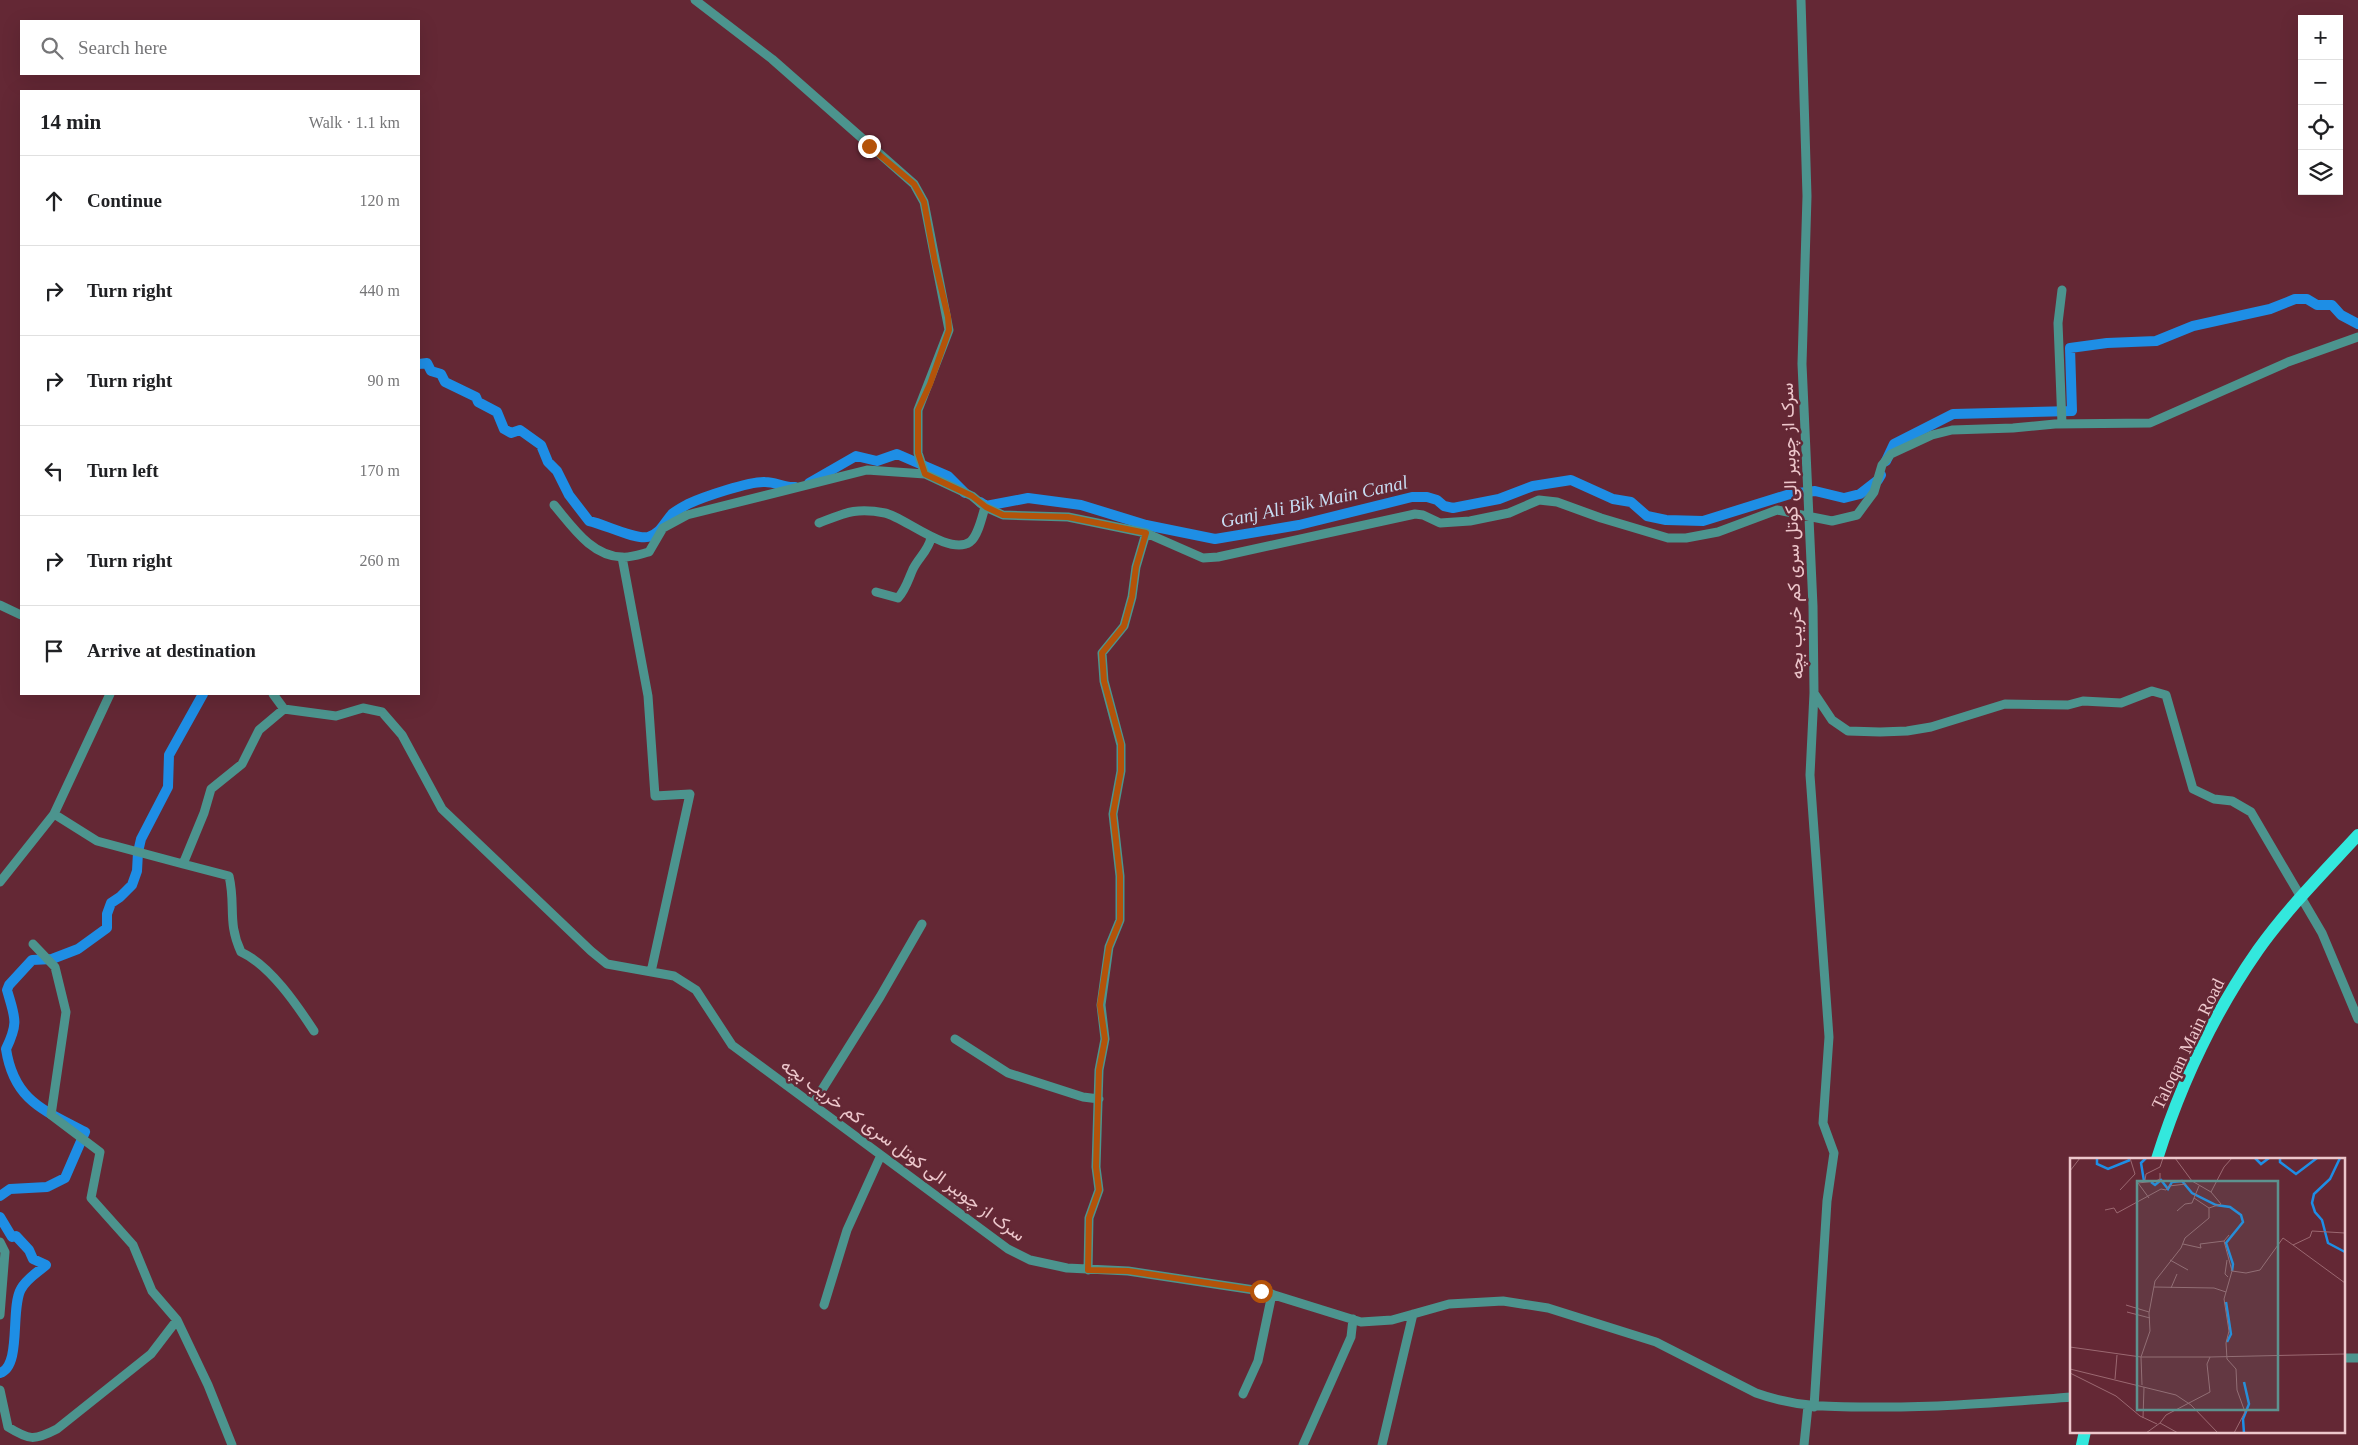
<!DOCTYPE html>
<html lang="en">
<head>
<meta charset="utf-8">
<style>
  body { margin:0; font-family:"Times New Roman",Vazirmatn,serif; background:#f2f2f2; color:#202124 }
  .controls { position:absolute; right:15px; top:15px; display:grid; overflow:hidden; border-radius:0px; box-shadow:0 5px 20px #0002 }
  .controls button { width:45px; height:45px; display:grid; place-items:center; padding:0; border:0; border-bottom:1px solid #e0e0e0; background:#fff; color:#202124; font:25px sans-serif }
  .stop { position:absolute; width:15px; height:15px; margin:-11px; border:4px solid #b45309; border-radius:50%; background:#fff }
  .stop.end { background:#b45309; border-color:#fff; box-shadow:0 1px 5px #0008 }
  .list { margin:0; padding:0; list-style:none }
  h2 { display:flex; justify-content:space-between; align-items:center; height:65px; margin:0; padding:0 20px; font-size:21px }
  h2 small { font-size:16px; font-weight:400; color:#757577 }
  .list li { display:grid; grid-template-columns:32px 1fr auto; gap:15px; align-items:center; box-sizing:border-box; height:90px; padding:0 20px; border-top:1px solid #e0e0e0 }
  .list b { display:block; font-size:19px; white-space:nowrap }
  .list em { font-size:16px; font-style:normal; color:#757577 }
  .icon { flex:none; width:28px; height:28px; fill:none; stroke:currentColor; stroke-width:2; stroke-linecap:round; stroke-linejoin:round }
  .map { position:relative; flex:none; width:2358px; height:1445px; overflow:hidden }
  .search { position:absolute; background:#fff; box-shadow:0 5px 20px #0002; left:20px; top:20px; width:400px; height:55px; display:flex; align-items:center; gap:12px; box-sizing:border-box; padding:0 18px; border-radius:0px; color:#757577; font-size:19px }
  .panel { position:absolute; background:#fff; box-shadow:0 5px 20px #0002; left:20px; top:90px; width:400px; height:605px; border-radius:0px }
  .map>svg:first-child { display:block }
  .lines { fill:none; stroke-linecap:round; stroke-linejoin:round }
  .canal { stroke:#1e8ee5; stroke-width:10 }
  .minor { stroke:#4c948e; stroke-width:9 }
  .major { stroke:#33e8dd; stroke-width:12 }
  .route { stroke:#b45309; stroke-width:6 }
  .labels { text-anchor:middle; stroke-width:5; stroke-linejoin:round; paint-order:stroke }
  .street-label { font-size:18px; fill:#edc7cc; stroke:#642835 }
  .water-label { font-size:19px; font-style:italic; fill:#c7dcf2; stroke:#642835 }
  .inset-river { fill:none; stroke:#1e8ee5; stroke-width:2.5 }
  .inset-road { fill:none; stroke:#9b6871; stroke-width:1 }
  .view { fill:#5d928f; fill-opacity:0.15; stroke:#5d928f; stroke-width:2.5 }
  .inset-edge { fill:none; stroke:#edc7cc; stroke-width:2.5 }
</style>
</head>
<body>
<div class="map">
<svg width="2358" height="1445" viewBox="0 0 2358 1445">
  <rect width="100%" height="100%" fill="#642835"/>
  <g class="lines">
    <path class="canal" d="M419,364l8,-1 4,8 10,3 4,8 31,15 2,5 19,10 7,17 7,4 9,-3 21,15 7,17 9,9 12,24 20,26c15,3 46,19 59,16 12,-3 16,-14 24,-23 5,-4 11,-7 16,-10 15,-7 62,-23 77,-22 11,0 19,6 30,5
      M1886,461l8,-17 59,-30 119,-3 -2,-63 37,-5 49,-2 37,-15 77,-17 25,-10h12l10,6h15l9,10 17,9
      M809,483l47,-27 21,5 20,-7 51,22 17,17
      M980,502l6,4 42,-8 53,7 65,20 69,14 84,-14 113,-28h15l10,3 7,6 9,2 46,-9 34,-13 38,-6 42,19 18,3 16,14 19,4 37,1 87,-27 25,-3 29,7 16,-4 18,-14 3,-5
      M0,1196l10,-7 37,-2 18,-9 20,-46c-41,-22 -71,-31 -79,-83 13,-27 9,-31 1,-59l2,-5 23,-25 20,-1 26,-10 29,-21v-14l4,-11 9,-6 12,-12 5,-14 1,-19 3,-13 27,-52 1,-32 34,-61
      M0,1217l12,20 4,-1 13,14 4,9 13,6c-9,8 -19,13 -25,24 -11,19 1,77 -21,84"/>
    <path class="minor" d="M695,0l77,59 142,125 10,18 25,128 -31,80v43l7,21 47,22 13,11 18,8 65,2 78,16 -10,34 -4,30 -8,29 -22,27 2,28 17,64v26l-8,43 7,62v44l-11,27 -8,58 4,34 -6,31 -3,97 3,23 -10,28 -1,52
      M1801,0l6,196 -5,168 11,242 1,87 18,27 16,11 32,1 27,-1 24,-4 74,-23 63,1 15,-4 38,2 31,-12 14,4 27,94 21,10 18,2 19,11 71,121 36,86
      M2062,290l-4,33 4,101
      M554,505c18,21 37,51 68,52 8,1 19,-3 27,-5l14,-24 24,-13 180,-45 58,4
      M819,523c26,-10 37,-16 66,-10 19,4 64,43 85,29 8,-6 12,-25 15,-35
      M1146,533l57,25 15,-1 197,-43 8,1 17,8 30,-2 39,-8 30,-13 18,2 44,16 67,20h18l32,-6 59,-22 55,11 25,-6 17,-23 8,-27 9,-11 41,-19 20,-5 61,-2 42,-4 95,-1 138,-61 70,-25
      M622,557l26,139 7,100 35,-2 -39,178
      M876,592l22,6c8,-9 10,-18 15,-29 6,-12 15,-18 18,-31
      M0,605l21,10
      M273,694l11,15 52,7 27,-8 19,4 20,23 40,74 149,142 16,13 67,12 22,14 36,55 276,204 22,11 37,8 61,3 133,20 100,31 31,-2 57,-16 54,-3 45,7 108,34 100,51c39,14 73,14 113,14 68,1 135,-5 203,-10
      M54,814l43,27 86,23 21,-51 7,-24 31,-25 17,-34 25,-21
      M183,864l46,12c7,30 -2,46 12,76 29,13 56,53 73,79
      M0,882l54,-68 56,-120
      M33,944l22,23 11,45 -15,103 49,37 -9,46 42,47 19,46 25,29 31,65 24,60
      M955,1039l53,34 75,24 16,2
      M813,1104l67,-107 42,-73
      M0,1242l5,10 -5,63
      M824,1305l23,-75 34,-75
      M2344,1358h14
      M0,1390l8,37c21,13 26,14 49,2l94,-75 26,-34
      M1243,1394l15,-33 14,-67
      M1814,1407l13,-206 7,-48 -11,-30 6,-86 -19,-262 4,-82
      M1303,1445l48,-108 2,-18
      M1382,1445l31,-131
      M1804,1445l4,-39"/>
    <path class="major" d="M2157,1159c23,-73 57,-146 101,-209 29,-41 66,-78 100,-115
      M2082,1445l3,-14"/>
  </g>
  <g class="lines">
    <path class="route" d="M869,146l45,38 10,18 11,60 13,55 1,13 -19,54 -12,26v43l7,21 47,22 14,11 17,8 65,2 78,16 -10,34 -4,30 -8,29 -22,27 2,28 17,63v27l-8,43 7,62v44l-11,27 -9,58 5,34 -6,31 -3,97 3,23 -10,28 -1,52 40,1 133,20"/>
  </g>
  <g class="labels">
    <g class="street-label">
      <text transform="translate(1792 531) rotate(-92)" y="6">سرک از چوببر الی کوتل سری کم خریب بچه</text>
      <text transform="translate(2188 1044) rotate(-64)" y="6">Taloqan Main Road</text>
      <text transform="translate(903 1150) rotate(36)" y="6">سرک از چوببر الی کوتل سری کم خریب بچه</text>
    </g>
    <g class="water-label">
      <text transform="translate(1314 501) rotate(-12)" y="7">Ganj Ali Bik Main Canal</text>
    </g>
  </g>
  <g transform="translate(2070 1158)">
    <rect width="275" height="275" fill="#642835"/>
    <path class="inset-river" d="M27,0v6l11,5 22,-9M185,0l6,6 8,-6M210,0v4l16,12 21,-16M270,0l-10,21 -16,15 -2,9 3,9 7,8 6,23 17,9M74,23l-3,-18 5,-5M81,24l4,3 6,-5 7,9 4,-7 10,-1 10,12 24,12 14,2 11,8 2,7 -17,21 7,21 -1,7M156,144l5,32 -4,8M174,275l-1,-14 6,-15 -5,-22"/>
    <path class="inset-road" d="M105,0l17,23 19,11M0,13l10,-13M75,22l1,-6 14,-7 3,-9M129,28l-5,12 15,10M50,32l15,-16 -5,-16M79,40l-11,-15 18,-2 4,-2v-6M35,52l9,-2 3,5 44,-24 5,1 3,-4 17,-2M107,53l8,-7 7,-1 2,-5M159,77l-5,6 8,30M113,86l18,4 -1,-4 24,-3M223,87l52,38M100,102l18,10M157,102l-2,14 3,3M84,129l60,1 12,4 6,-21 14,2 14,-3 23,-32 10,7 17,-8 2,-6 33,2M101,130l6,-14M156,134l-2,7 5,32 -3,12 1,16 9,10 1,21 8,22 -11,21M56,147l23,7M57,154l23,6M0,189l71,10M71,199h69M0,211l106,26 15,10 27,28M0,215l46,23 24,20 17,8M45,221l2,-24M72,227l-1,-28 9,-26 -1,-18 6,-32 26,-33 4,-10 24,-20v-10l12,-4 -10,-12 13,-25 8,-9M73,260l1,-31M90,265l6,-8 44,-23 -3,-28 3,-7 135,-3M76,275l14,-10 18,10"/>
    <path class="view" d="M67,23h141v229h-141z"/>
    <rect width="275" height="275" class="inset-edge"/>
  </g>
</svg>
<div class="controls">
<button>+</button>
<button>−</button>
<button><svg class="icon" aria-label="locate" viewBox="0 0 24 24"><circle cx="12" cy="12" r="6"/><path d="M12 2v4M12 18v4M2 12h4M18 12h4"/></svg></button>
<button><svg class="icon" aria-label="layers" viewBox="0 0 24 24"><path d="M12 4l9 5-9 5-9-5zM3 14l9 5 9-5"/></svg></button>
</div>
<div class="stop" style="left:1261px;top:1291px"></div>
<div class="stop end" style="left:869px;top:146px"></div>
<div class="search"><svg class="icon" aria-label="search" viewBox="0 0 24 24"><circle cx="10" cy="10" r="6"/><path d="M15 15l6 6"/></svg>Search here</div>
<section class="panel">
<h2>14 min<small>Walk · 1.1 km</small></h2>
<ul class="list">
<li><svg class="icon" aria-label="ahead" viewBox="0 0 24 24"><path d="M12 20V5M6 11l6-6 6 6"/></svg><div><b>Continue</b></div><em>120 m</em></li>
<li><svg class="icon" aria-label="right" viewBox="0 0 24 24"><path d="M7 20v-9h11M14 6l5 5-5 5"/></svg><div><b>Turn right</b></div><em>440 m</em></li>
<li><svg class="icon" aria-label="right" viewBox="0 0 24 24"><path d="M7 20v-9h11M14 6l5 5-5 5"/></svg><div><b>Turn right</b></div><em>90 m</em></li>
<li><svg class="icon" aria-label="left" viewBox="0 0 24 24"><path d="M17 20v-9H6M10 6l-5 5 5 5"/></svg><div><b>Turn left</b></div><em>170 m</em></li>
<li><svg class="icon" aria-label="right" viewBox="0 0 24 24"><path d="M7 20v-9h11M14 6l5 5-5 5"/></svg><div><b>Turn right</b></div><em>260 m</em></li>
<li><svg class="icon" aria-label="arrive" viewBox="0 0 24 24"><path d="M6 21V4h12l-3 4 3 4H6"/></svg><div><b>Arrive at destination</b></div></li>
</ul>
</section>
</div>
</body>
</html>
